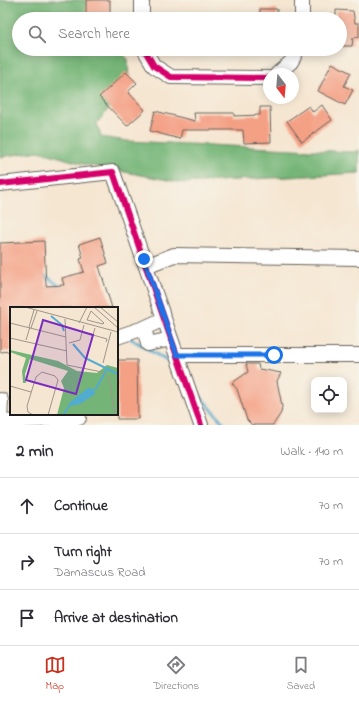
<!DOCTYPE html>
<html lang="en">
<head>
<meta charset="utf-8">
<style>
  body { margin:0; font-family:"Indie Flower",sans-serif; background:#f7f7f7; color:#2b2b33 }
  .controls { position:absolute; right:12px; bottom:12px; display:grid; overflow:hidden; border-radius:8px; box-shadow:0 2px 10px #0003 }
  .controls button { width:36px; height:36px; display:grid; place-items:center; padding:0; border:0; border-bottom:1px solid #e1e1e2; background:#fff; color:#2b2b33; font:20px sans-serif }
  .compass { position:absolute; left:263px; top:68px; width:36px; height:36px; border-radius:50%; background:#fff; box-shadow:0 2px 10px #0003; rotate:164deg }
  .stop { position:absolute; width:12px; height:12px; margin:-9px; border:3px solid #1a73e8; border-radius:50%; background:#fff }
  .stop.end { background:#1a73e8; border-color:#fff; box-shadow:0 1px 4px #0008 }
  .list { margin:0; padding:0; list-style:none }
  h2 { display:flex; justify-content:space-between; align-items:center; height:52px; margin:0; padding:0 16px; font-size:17px }
  h2 small { font-size:13px; font-weight:400; color:#7c7c81 }
  .list li { display:grid; grid-template-columns:26px 1fr auto; gap:12px; align-items:center; box-sizing:border-box; height:56px; padding:0 16px; border-top:1px solid #e1e1e2 }
  .list b { display:block; font-size:15px; white-space:nowrap }
  .list p { margin:0; font-size:13px; white-space:nowrap; color:#7c7c81 }
  .list em { font-size:13px; font-style:normal; color:#7c7c81 }
  .icon { flex:none; width:22px; height:22px; fill:none; stroke:currentColor; stroke-width:2; stroke-linecap:round; stroke-linejoin:round }
  .map { position:relative; flex:none; width:359px; height:425px; overflow:hidden }
  .search { position:absolute; background:#fff; box-shadow:0 2px 10px #0003; left:12px; right:12px; top:12px; height:44px; display:flex; align-items:center; gap:10px; box-sizing:border-box; padding:0 14px; border-radius:22px; color:#7c7c81; font-size:15px }
  .sheet { height:220px; background:#fff }
  nav { display:flex; justify-content:space-around; align-items:center; box-sizing:border-box; height:56px; border-top:1px solid #e1e1e2; background:#fff; font-size:11px; color:#7c7c81 }
  nav a { display:grid; justify-items:center; gap:2px }
  nav .on { color:#c8321e }
  .map>svg:first-child { display:block }
  .forest { fill:#74b577; stroke:#48684a }
  .lines { fill:none; stroke-linecap:round; stroke-linejoin:round }
  .stream { stroke:#52abd0; stroke-width:3 }
  .building { fill:#f4a085 }
  .minor-casing { stroke:#68635b; stroke-width:16 }
  .minor { stroke:#fff; stroke-width:14 }
  .cycleway-casing { stroke:#f7f3e8; stroke-width:8 }
  .cycleway { stroke:#d6006c; stroke-width:6 }
  .route { stroke:#1a73e8; stroke-width:5 }
  .inset-river { fill:none; stroke:#52abd0; stroke-width:2 }
  .inset-road { fill:none; stroke:#9e9589; stroke-width:1 }
  .view { fill:#7b2cbf; fill-opacity:0.15; stroke:#7b2cbf; stroke-width:2 }
  .inset-edge { fill:none; stroke:#1c1c1c; stroke-width:2 }
</style>
</head>
<body>
<div class="map">
<svg width="359" height="425" viewBox="0 0 359 425">
  <rect width="100%" height="100%" fill="#f7f3e8"/>
  <filter id="ink" filterUnits="userSpaceOnUse"><feTurbulence type="fractalNoise" baseFrequency=".025" numOctaves="2"/><feDisplacementMap in="SourceGraphic" scale="8" xChannelSelector="R" yChannelSelector="G"/><feConvolveMatrix kernelMatrix="1 2 1 2 8 2 1 2 1" color-interpolation-filters="sRGB"/></filter>
  <filter id="wash" filterUnits="userSpaceOnUse"><feTurbulence type="fractalNoise" baseFrequency=".012" numOctaves="4" result="noise"/><feDisplacementMap in="SourceGraphic" scale="16" xChannelSelector="R" yChannelSelector="G"/><feGaussianBlur stdDeviation="0.9" result="paint"/><feColorMatrix in="noise" values="0 0 0 0 0 0 0 0 0 0 0 0 0 0 0 0 0 1.4 0 .05"/><feComposite in="paint" operator="in"/></filter>
  <g filter="url(#wash)">
    <rect width="100%" height="100%" fill="#f5e6d1"/>
    <path class="forest" d="M0,0h94l-3,19h-72v30h99l10,10 1,24 -32,40 4,14 26,4 226,11 6,-2v23l-176,10 -100,-19 -44,-13 -39,6z"/>
    <g class="lines">
      <path class="stream" d="M43,274l18,13
        M130,338l45,28
        M195,390l30,35"/>
    </g>
    <g id="blocks">
      <path class="building" d="M86,0h24v19h-24z
        M260,9h17v10h-17z
        M336,10l17,1 2,12h4v14l-6,1 -1,8h-12v-27h-4z
        M332,63l19,10 -7,13 9,4 -8,15 -27,-14z
        M126,72l11,11 -9,9 17,18 -18,16 -28,-29z
        M322,105l10,15 -30,22 -15,-21 22,-15 4,6z
        M260,107h10l1,35 -27,1 -1,-13h-61l-2,9 -30,-8 5,-20 40,10 -1,-8h40v3l26,-1z
        M100,237l8,26 -9,3 13,42h-101v43l-11,1v-109l44,-2 2,45 18,-1 -2,-7 22,-6 -4,-13 3,-1 -4,-14z
        M117,360h20l1,59h-21z
        M246,364h12l1,5 22,4 -4,8 5,25 -1,7 -8,12h-21l-5,-5 -10,-31 -5,-6 16,-11z"/>
    </g>
  </g>
  <g filter="url(#ink)">
    <use href="#blocks" fill-opacity="0" stroke="#68635b" stroke-width="1"/>
    <g class="lines">
      <g class="minor-casing">
        <path id="minor" d="M142,19v-19
          M302,19v-19
          M144,49l10,17 17,11 98,1
          M277,74l14,-12 7,-13
          M0,184l113,-12 88,253
          M146,266l28,-11 185,3
          M164,319l-20,9 4,16 23,-5
          M117,337l27,-9
          M177,355h182
          M0,422l1,-22
          M1,425v-3l78,-4"/>
      </g>
      <use href="#minor" class="minor"/>
      <g class="cycleway-casing">
        <path id="cycleway" d="M144,49l10,17 17,11 98,1
          M0,184l113,-12 88,253"/>
      </g>
      <use href="#cycleway" class="cycleway"/>
    </g>
  </g>
  <g class="lines" filter="url(#ink)">
    <path class="route" d="M144,259l33,96h97"/>
  </g>
  <g transform="translate(10 307)">
    <rect width="108" height="108" fill="#f5e6d1"/>
    <path d="M0,43l48,11 19,10 20,2 10,-8 11,3v47h-61l7,-27 -3,-7 7,-10 -38,-12 -5,15 1,9h-3l-1,-12 4,-13 -16,-6z" fill="#74b577"/>
    <path d="M78,81l6,1 1,5 -15,10 -10,2 -1,-3z" fill="#52abd0"/>
    <path class="inset-river" d="M41,9l11,9 2,6M63,37l12,14 33,16M85,83l12,-21M53,108l7,-10"/>
    <path class="inset-road" d="M15,0l93,25M84,0l24,21M90,0l18,15M81,4l13,12 -1,1 -16,-4zM55,12l2,46 35,7 7,6 6,37M0,16l56,14M69,16l8,-16M19,20l5,-17M21,21l6,-17M72,25l11,3 2,-7M0,31l57,13M82,31l1,-3 14,4 -1,3M16,33l4,-13M59,36l11,-3 4,-15M93,56l8,-31M0,79l21,6M23,108l-5,-3 -1,-6 9,-29 6,-5 13,4 3,4 -10,35"/>
    <path class="view" d="M33,13l50,15 -17,59 -50,-14z"/>
    <rect width="108" height="108" class="inset-edge"/>
  </g>
</svg>
<div class="controls">
<button><svg class="icon" aria-label="locate" viewBox="0 0 24 24"><circle cx="12" cy="12" r="6"/><path d="M12 2v4M12 18v4M2 12h4M18 12h4"/></svg></button>
</div>
<svg class="compass" viewBox="-18 -18 36 36"><path d="M0-13l5 13h-10z" fill="#e53935"/><path d="M0 13l5-13h-10z" fill="#7c7c81"/></svg>
<div class="stop" style="left:274px;top:355px"></div>
<div class="stop end" style="left:144px;top:259px"></div>
<div class="search"><svg class="icon" aria-label="search" viewBox="0 0 24 24"><circle cx="10" cy="10" r="6"/><path d="M15 15l6 6"/></svg>Search here</div>
</div>
<section class="sheet">
<h2>2 min<small>Walk · 140 m</small></h2>
<ul class="list">
<li><svg class="icon" aria-label="ahead" viewBox="0 0 24 24"><path d="M12 20V5M6 11l6-6 6 6"/></svg><div><b>Continue</b></div><em>70 m</em></li>
<li><svg class="icon" aria-label="right" viewBox="0 0 24 24"><path d="M7 20v-9h11M14 6l5 5-5 5"/></svg><div><b>Turn right</b><p>Damascus Road</p></div><em>70 m</em></li>
<li><svg class="icon" aria-label="arrive" viewBox="0 0 24 24"><path d="M6 21V4h12l-3 4 3 4H6"/></svg><div><b>Arrive at destination</b></div></li>
</ul>
</section>
<nav>
<a class="on"><svg class="icon" aria-label="map" viewBox="0 0 24 24"><path d="M3 6l6-2 6 2 6-2v14l-6 2-6-2-6 2zM9 4v14M15 6v14"/></svg>Map</a>
<a><svg class="icon" aria-label="directions" viewBox="0 0 24 24"><path d="M12 3l9 9-9 9-9-9zM9 14v-3h6M13 9l2 2-2 2"/></svg>Directions</a>
<a><svg class="icon" aria-label="saved" viewBox="0 0 24 24"><path d="M7 4h10v16l-5-4-5 4z"/></svg>Saved</a>
</nav>
</body>
</html>
